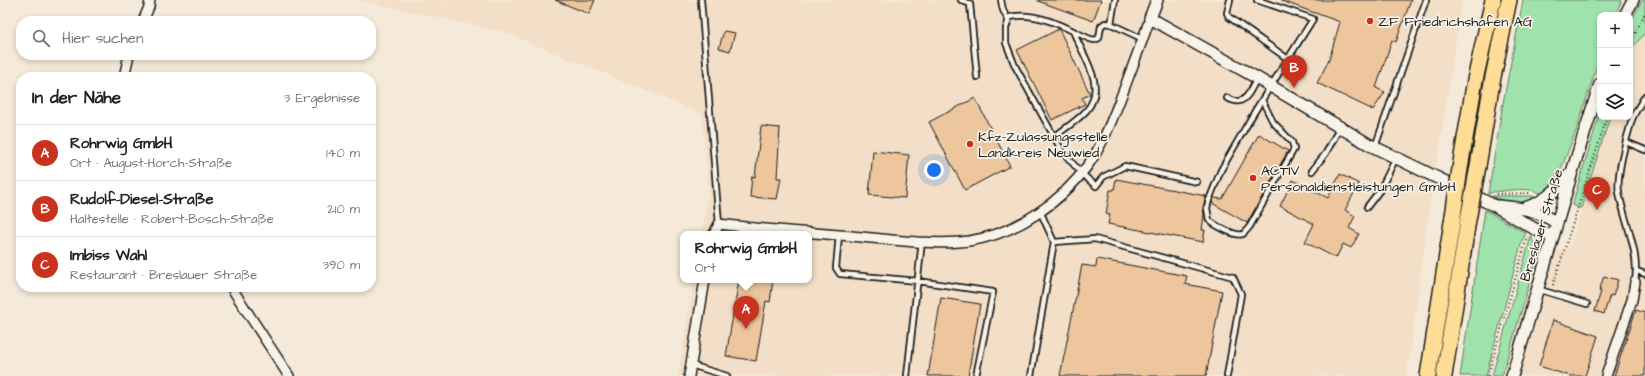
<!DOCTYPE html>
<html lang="de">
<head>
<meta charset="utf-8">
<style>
  body { margin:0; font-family:"Architects Daughter",sans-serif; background:#f6f6f6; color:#222 }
  .controls { position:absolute; right:12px; top:12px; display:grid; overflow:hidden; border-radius:8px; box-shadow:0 2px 6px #0003 }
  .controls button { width:36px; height:36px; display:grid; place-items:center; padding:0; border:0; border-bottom:1px solid #e0e0e0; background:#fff; color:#222; font:20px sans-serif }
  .you { position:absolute; left:934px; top:170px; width:14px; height:14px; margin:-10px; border:3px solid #fff; border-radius:50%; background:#1a73e8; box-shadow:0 0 0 6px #1a73e833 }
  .badge { display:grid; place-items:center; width:26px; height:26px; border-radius:50%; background:#c8321e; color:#fff; font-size:13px; font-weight:700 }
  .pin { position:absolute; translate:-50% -33px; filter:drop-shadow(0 1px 2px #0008) }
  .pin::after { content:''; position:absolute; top:21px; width:14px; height:12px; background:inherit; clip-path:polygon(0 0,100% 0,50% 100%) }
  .popup { position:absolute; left:680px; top:231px; width:132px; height:52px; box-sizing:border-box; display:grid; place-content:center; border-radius:8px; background:#fff; filter:drop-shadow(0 1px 3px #0005); font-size:13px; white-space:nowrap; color:#767676 }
  .popup b { font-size:15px; color:#222 }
  .popup::after { content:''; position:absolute; left:50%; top:100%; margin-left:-8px; border:8px solid transparent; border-top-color:#fff }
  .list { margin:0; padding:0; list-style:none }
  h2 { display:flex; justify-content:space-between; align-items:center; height:52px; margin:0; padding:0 16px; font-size:17px }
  h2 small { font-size:13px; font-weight:400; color:#767676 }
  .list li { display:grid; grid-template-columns:26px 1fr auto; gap:12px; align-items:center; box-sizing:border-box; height:56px; padding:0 16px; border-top:1px solid #e0e0e0 }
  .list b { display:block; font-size:15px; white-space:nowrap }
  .list p { margin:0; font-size:13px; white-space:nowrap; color:#767676 }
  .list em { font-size:13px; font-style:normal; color:#767676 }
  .icon { flex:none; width:22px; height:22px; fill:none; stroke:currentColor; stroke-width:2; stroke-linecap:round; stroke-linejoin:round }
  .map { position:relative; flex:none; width:1645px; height:376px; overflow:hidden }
  .search { position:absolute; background:#fff; box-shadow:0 2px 6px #0003; left:16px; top:16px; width:360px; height:44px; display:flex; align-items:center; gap:10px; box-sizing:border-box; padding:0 14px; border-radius:16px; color:#767676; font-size:15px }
  .panel { position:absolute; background:#fff; box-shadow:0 2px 6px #0003; left:16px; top:72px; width:360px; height:220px; border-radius:16px }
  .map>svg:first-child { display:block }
  .built { fill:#f3dfc7 }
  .green { fill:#9fe2ac; stroke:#5e7f64 }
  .building { fill:#edc69d; stroke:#1c1c1c }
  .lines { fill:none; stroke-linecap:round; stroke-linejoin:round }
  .service-casing { stroke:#1c1c1c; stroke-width:8 }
  .minor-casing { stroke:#1c1c1c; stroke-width:12 }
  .tertiary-casing { stroke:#1c1c1c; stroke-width:14 }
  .trunk-casing { stroke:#1c1c1c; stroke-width:18 }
  .path { stroke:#1c1c1c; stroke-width:2; stroke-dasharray:1 3; stroke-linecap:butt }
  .service { stroke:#f7f3e8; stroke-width:4.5 }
  .minor { stroke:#f7f3e8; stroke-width:9 }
  .tertiary { stroke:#f7f3e8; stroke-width:11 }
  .trunk { stroke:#ffdd96; stroke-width:15 }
  .trunk-bridge-casing { stroke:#1c1c1c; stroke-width:18; stroke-linecap:butt }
  .trunk-bridge { stroke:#ffdd96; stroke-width:15 }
  .poi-dot { fill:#c8321e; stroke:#f7f3e8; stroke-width:1.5 }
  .labels { text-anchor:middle; stroke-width:3.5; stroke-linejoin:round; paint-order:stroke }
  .poi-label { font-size:14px; fill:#1c1c1c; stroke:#f7f3e8; text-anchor:start }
  .street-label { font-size:14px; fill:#1c1c1c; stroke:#f7f3e8 }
</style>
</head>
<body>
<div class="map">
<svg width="1645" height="376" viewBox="0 0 1645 376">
  <rect width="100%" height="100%" fill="#f5ead9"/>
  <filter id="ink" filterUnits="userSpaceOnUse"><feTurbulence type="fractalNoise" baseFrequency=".025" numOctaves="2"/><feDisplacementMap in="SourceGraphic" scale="8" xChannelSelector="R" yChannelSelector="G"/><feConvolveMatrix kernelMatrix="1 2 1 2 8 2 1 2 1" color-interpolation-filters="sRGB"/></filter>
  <g filter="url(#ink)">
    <path class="built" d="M357,0h1105l-22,145 -7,37 -26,194h-729l16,-96h115v-46h-107l7,-43 -7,-77 -198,-82z
      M1645,33v343h-143l35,-118 32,-11 41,-130h20v-62l2,-7z"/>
    <path class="green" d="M1523,0h99l-7,15h-15v41l-23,72 -15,39 -12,22 -7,7c-9,-11 -37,-5 -50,-4l-5,2 15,-91z
      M1642,0h3v33l-13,15 -2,7v-31z
      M1600,112v5h10l-29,91 -9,-3z
      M1492,196h40l6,3c-18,6 -29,5 -46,-3z
      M1485,210l41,23 -4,8 -36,135h-26z
      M1531,236l6,14v8l-35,118h-10z"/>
    <path class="building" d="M555,0h40l-6,14z
      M1038,0h63l-8,21 -55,-20z
      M1282,0h129l-15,42 -4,-2 -16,48 9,4 -12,18 -56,-27 12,-23 11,-38 -58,-21z
      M1059,29l31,65 -8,4 3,6 -33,16 -35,-70z
      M724,31l11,2 -5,18 -11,-3z
      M975,98l35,68 -45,24 -36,-68z
      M761,126l19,2 -3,50h4l-4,21 -27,-2 2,-21 3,1z
      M1259,134l29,17 -41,72 -35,-20 2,-5 8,1z
      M873,151l36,4 -4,43 -36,-3z
      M1340,174l19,10 -14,26 10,6 -6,12 10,6 -8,14 -8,-4 -7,14 -31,-16 9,-18 -34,-18 13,-26 35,18z
      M1116,179l90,17 -3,11 1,8 -2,15h3l-2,12 -95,-18 2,-9 -4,-1 4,-24h4z
      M1097,259l90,17 -2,8 37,7 -16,85h-146l22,-111 14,2z
      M1604,276l14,4 -5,16 -3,-1 -6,19 -9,-3 6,-20h-2z
      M739,280h34l-3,22 -4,-1 -10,60 -30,-5z
      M941,298l39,6 -12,72h-40z
      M1636,310l9,3v63h-31z
      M1553,320l45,16 -13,40h-15l-31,-10z"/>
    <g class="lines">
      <g class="service-casing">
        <path id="service" d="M701,0l18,224
          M961,0l9,4 7,73
          M1001,0l2,10 5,10
          M1230,0l-3,13 2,4 59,42
          M1257,0l56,19 -58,92 -34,59 -12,30 -2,8 2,12c5,5 27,17 34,14 2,-2 5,-5 7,-8l44,-77 -2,-7 -19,-20 -11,-22
          M1111,24l4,-24
          M1143,39l-32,-15 -6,-1 -4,3 -2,12 -4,2 -5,-1c-24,-11 -52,-28 -80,-22l-4,11v15l9,23 47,85 20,23 14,12 7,-9 22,-11 72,16
          M1227,98c3,1 6,3 9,3 11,2 17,-16 21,-23
          M1054,137c10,-8 23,-16 32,-26 22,-24 -3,-55 -13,-80
          M1626,142l19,8
          M1375,147l51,-147
          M1312,171l14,-18 14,-26
          M1367,207l13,-17 16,-32
          M839,235l-3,33 4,6 78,7 75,11 -17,84
          M1054,242l41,-3 138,38 8,17 -14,82
          M1637,271l8,3
          M1635,282c5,-31 -11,-60 -16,-90 -3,-15 7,-53 12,-69 2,-9 9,-18 14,-27
          M1537,289l50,15
          M691,365l36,11
          M907,376l15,-135
          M1031,376l23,-134 -14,-31"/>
      </g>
      <g class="minor-casing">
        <path id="minor" d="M143,21l6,-14 1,-7
          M124,77l5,-22
          M714,234l5,-10c44,6 88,8 132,12 37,3 81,10 118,5 46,-7 92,-38 119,-76 16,-22 25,-48 35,-73 9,-25 19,-49 27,-74
          M231,287l58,89
          M689,376l16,-96
          M1606,376l26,-76 3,-18"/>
      </g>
      <g class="tertiary-casing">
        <path id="tertiary" d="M1157,0l-7,18 107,60 113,67 125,61 40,23 18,8
          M1625,15l8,-15
          M1498,206c25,2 37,3 59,17
          M1525,208c20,-6 31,-18 44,-33
          M1512,376l60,-204 28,-88"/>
      </g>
      <g class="trunk-casing">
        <path id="trunk" d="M1461,162l14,-82 18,-80
          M1478,166l14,-84 17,-82
          M1428,376l25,-160
          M1444,376l24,-156"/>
      </g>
      <path class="path" d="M1630,44l15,-31
        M1496,194l36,-1
        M1553,285l54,-168
        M1488,376l39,-139"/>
      <use href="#service" class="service"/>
      <use href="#minor" class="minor"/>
      <use href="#tertiary" class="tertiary"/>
      <use href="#trunk" class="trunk"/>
      <g class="trunk-bridge-casing">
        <path id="trunk-bridge" d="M1453,216l8,-54
          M1468,220l10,-54"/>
      </g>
      <use href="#trunk-bridge" class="trunk-bridge"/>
    </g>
  </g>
  <g class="poi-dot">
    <circle cx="1370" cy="21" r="4"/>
    <circle cx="970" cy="144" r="4"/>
    <circle cx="1253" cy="178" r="4"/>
  </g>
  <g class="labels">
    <g class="poi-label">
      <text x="1378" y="26">ZF Friedrichshafen AG</text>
      <text x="978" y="141">Kfz-Zulassungsstelle<tspan x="978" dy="16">Landkreis Neuwied</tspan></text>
      <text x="1261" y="175">ACTIV<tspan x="1261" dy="16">Personaldienstleistungen GmbH</tspan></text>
    </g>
    <g class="street-label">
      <text transform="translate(1541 225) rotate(-73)" y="5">Breslauer Straße</text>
    </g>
  </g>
</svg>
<div class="controls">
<button>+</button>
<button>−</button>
<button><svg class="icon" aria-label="layers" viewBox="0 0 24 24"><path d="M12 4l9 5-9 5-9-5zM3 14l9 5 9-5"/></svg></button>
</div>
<div class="you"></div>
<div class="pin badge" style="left:746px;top:329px">A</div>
<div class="popup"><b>Rohrwig GmbH</b>Ort</div>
<div class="pin badge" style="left:1294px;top:88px">B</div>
<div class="pin badge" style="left:1597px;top:210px">C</div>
<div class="search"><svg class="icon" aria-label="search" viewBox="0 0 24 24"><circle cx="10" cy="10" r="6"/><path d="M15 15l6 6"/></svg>Hier suchen</div>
<section class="panel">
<h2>In der Nähe<small>3 Ergebnisse</small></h2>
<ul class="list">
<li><span class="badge">A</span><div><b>Rohrwig GmbH</b><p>Ort · August-Horch-Straße</p></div><em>140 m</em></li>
<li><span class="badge">B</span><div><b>Rudolf-Diesel-Straße</b><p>Haltestelle · Robert-Bosch-Straße</p></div><em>210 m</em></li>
<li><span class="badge">C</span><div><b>Imbiss Wahl</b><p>Restaurant · Breslauer Straße</p></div><em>390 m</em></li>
</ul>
</section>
</div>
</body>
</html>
